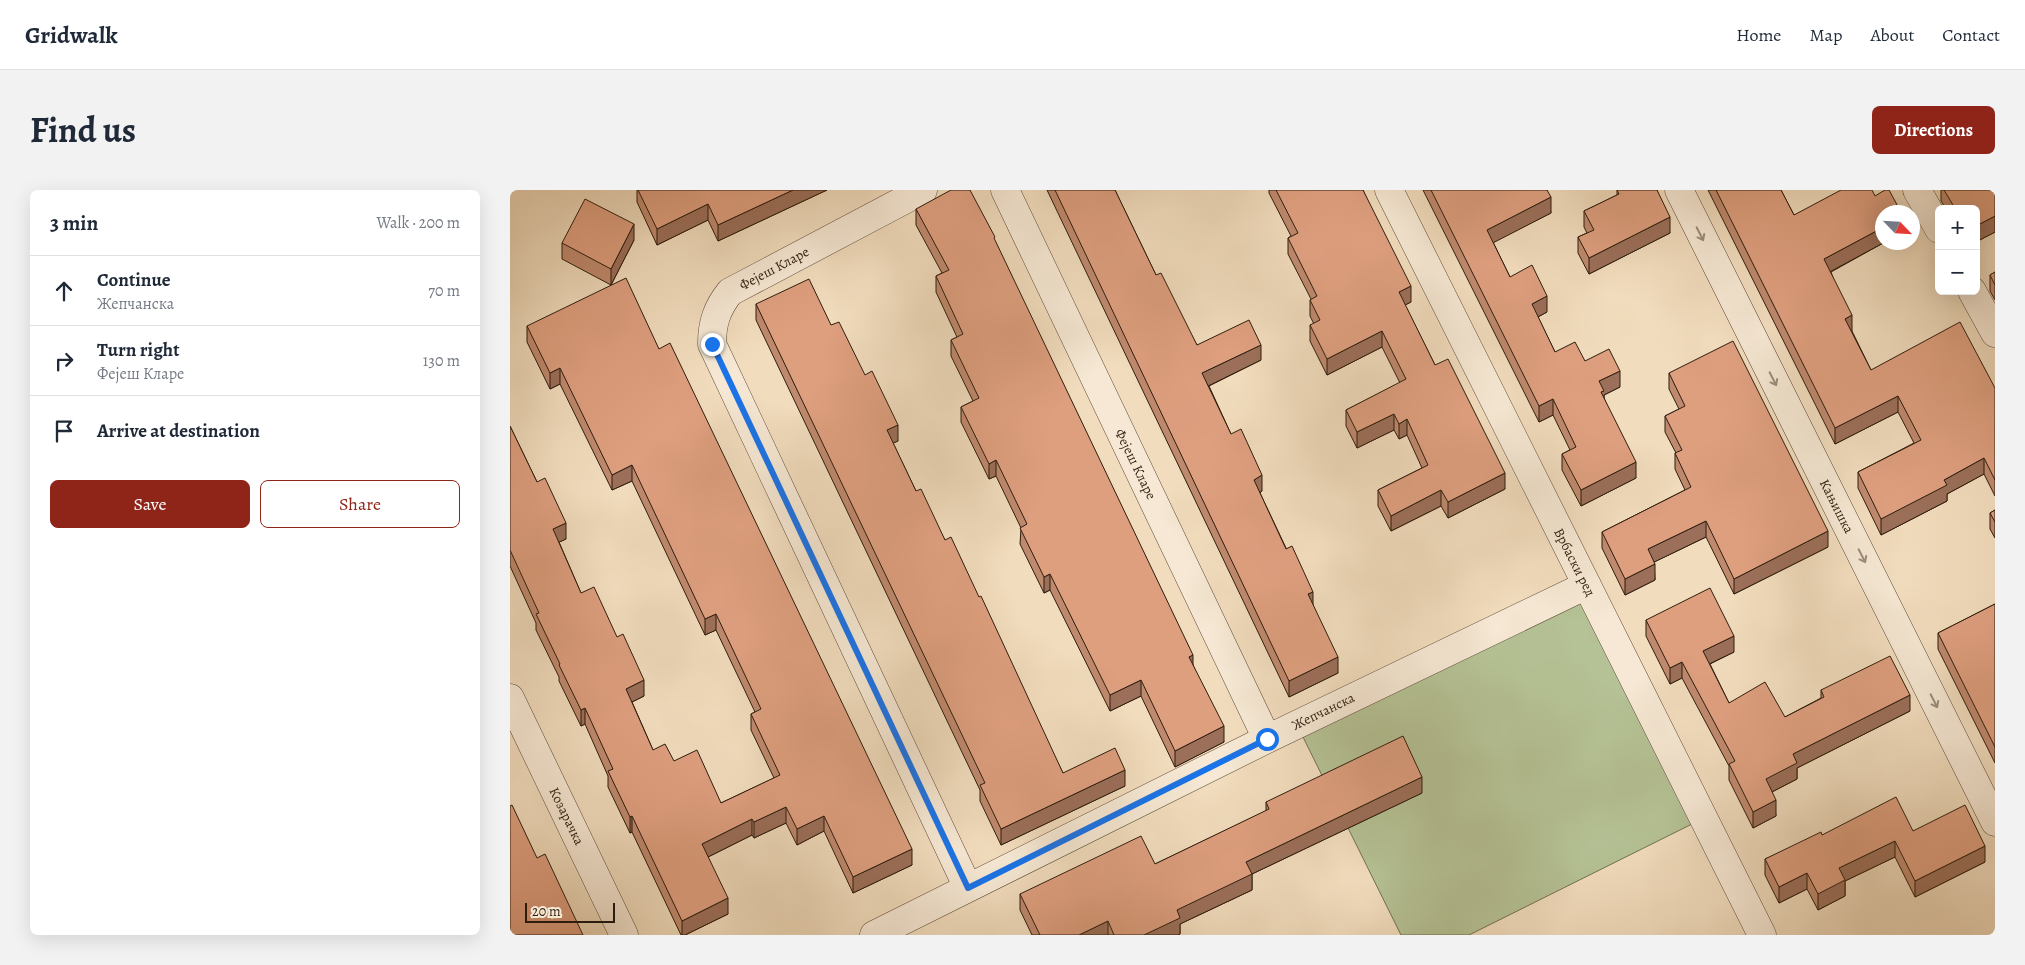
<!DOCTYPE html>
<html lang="en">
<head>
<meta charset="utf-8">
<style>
  body { margin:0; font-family:Alegreya,serif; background:#f2f2f3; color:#1f2937 }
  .controls { position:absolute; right:15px; top:15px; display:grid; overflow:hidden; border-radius:8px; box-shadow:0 5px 20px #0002 }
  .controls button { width:45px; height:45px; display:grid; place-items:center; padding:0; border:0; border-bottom:1px solid #e0e1e3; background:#fff; color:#1f2937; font:25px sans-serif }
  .compass { position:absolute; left:1365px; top:15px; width:45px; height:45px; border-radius:50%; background:#fff; box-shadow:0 5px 20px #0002; rotate:115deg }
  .scale { position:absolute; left:15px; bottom:12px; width:90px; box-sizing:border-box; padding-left:5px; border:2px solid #2e1d0e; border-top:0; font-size:14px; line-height:18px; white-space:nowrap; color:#2e1d0e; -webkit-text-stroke:4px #f6e8d4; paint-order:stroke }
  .stop { position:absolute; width:15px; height:15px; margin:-11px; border:4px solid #1a73e8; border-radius:50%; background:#fff }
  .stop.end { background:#1a73e8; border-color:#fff; box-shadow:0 1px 5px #0008 }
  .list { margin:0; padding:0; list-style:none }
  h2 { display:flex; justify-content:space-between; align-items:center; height:65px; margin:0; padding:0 20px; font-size:21px }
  h2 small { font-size:16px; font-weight:400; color:#747a83 }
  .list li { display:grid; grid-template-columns:32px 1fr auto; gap:15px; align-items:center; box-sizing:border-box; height:70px; padding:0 20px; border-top:1px solid #e0e1e3 }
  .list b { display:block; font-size:19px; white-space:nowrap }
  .list p { margin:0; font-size:16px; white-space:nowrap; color:#747a83 }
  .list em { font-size:16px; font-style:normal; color:#747a83 }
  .actions { display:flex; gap:10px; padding:15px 20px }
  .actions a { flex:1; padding:11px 0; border:1px solid #8f2418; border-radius:8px; text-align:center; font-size:18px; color:#8f2418 }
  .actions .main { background:#8f2418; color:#fff }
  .icon { flex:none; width:28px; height:28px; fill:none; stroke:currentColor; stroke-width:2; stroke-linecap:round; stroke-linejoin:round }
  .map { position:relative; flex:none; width:1485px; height:745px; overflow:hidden; border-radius:8px }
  header { display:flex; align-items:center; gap:30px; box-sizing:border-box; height:70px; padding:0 25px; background:#fff; border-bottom:1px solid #e0e1e3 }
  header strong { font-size:24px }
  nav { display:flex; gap:28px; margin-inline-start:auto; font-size:18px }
  .intro { display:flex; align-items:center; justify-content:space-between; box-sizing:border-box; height:120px; padding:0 30px }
  h1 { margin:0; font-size:35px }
  .button { padding:12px 22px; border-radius:8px; background:#8f2418; color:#fff; font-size:18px; font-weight:700 }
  main { display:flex; gap:30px; padding:0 30px }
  aside { flex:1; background:#fff; border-radius:8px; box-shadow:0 5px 20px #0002 }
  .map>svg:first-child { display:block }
  .green { fill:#b5c295; stroke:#727052 }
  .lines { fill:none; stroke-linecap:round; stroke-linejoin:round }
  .minor-casing { stroke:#5f4d3a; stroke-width:29 }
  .minor { stroke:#f6e8d4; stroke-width:28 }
  .wall { fill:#bf896d; stroke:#2e1d0e }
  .shaded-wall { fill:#9b6f59; stroke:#2e1d0e }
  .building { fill:#de9f7f; stroke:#2e1d0e }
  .oneway { stroke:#9c8d7b }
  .route { stroke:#1a73e8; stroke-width:6 }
  .labels { text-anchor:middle; stroke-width:4.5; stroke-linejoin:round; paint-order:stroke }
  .street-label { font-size:14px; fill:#2e1d0e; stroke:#f6e8d4 }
</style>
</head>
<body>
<header>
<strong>Gridwalk</strong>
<nav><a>Home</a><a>Map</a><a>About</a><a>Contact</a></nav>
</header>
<div class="intro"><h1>Find us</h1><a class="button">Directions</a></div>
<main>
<aside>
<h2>3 min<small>Walk · 200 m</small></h2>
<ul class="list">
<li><svg class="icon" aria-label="ahead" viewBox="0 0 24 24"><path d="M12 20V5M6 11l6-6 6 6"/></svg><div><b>Continue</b><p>Жепчанска</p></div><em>70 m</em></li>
<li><svg class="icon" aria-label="right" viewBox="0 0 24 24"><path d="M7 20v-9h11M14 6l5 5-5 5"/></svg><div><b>Turn right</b><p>Фејеш Кларе</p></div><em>130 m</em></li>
<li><svg class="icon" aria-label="arrive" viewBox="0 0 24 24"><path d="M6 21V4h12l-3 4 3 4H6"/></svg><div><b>Arrive at destination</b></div></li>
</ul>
<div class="actions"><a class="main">Save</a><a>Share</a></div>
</aside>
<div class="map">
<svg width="1485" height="745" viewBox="0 0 1485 745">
  <rect width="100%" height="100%" fill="#f1dcbd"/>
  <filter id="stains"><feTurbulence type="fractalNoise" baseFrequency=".004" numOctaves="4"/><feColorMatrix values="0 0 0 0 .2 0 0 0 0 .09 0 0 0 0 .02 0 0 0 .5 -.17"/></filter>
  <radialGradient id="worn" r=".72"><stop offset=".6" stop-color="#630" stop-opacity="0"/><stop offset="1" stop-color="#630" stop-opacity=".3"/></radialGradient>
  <path class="green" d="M1069,404l113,230 -223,111h-68l-100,-202z"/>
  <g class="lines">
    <g class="minor-casing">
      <path id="minor" d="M413,0l-193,102c-13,16 -18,31 -18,52l256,544
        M495,0l262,549
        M879,0l373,745
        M1169,0l316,632
        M1407,0l22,39
        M1462,101l23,42
        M0,508l114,237
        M364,745l393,-196 320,-154"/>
    </g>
    <use href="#minor" class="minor"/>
  </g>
  <path class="wall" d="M127,0h190l-109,51 -10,-21 -51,25 -20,-43z
    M537,0h68l41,85 41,70 64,15 -52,26 22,48 31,57 -2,2 53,112 25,68 -49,24z
    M759,0h94l48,112 -6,3 30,60 70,124 -57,29 -7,-12 -50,25 -13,-25v-16l44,-22 -15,-33 -8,4 -5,-9 -37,18 -11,-22v-16l54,-27 -18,-36 -55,28 -17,-34v-16l4,-1 -4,-8v-16l1,-1 -23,-45v-16l3,-2 -22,-43z
    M913,0h124l4,23 -58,29 17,35 37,35 -9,5 17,35 30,9 35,26 -16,8v3l32,80 -55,28 -19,-36v-16l8,-4 -17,-35 -14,7z
    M1107,0h40l13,43 -81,41 -11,-21v-16l9,-4 -3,-6v-16l33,-16z
    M1198,0h73l13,25 88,27h3l-54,30 21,59 19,39 124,18v108l-11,-22 -37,20v7l-66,34 -23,-47v-16l56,-29 -16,-31 -63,32z
    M1431,0h54v42l-19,10v-33h-30l-5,-8z
    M406,19l79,32 198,424 31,77 -49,25 -34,-71 -31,15 -60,-121 -6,3 -24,-49 1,-16 -25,-52 -7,3 -28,-57v-15l12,-6 -22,-45v-16l6,-3 -21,-45v-16l6,-3 -26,-48z
    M124,50l-23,45 -49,-26v-16z
    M1485,82v28l-5,-9v-16z
    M246,114l75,21 67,116 -5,2 23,48 29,49 118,233 62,13 -124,59 -21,-44v-11l-224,-470z
    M17,136l132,23 253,516 -59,28 -29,-62 -27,14 -11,-22 -32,15 -2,-3 -44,22 20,57 -43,21h-4l-49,-103 -2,1 -22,-46v-11l-23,-52 -4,2 -22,-45v-4l-23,-47v-7l-26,-57v-140l27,56 29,57 -7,3 22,51 63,103 -12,6 21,48 21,11 47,42 53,-25 -23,-48v-16l4,-2 -39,-82 -11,5 -73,-154 -20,9 -52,-106 -10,5 -23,-47z
    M1159,183l159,174 -94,47 -28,-57 -52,25 1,18 -30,15 -23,-47v-16l83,-42 -10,-21v-16h1l-11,-21v-16l14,-7 -10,-20z
    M1485,320v28l-5,-9v-16z
    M1485,414v159l-57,-114v-16z
    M1136,430l88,32 -24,12 19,39 56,14 36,-19v-8l89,21 -113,57v11l-25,13 4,24 -23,12 -24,-48v-14l-47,-88 -12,6 -24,-48z
    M912,603l-170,81v16l-72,34v10l-2,1h-146l-12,-25v-16l135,-30 111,-53v-9z
    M1403,641l72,31 -70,35 -20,-40 -50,24v15l-27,14 -11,-21 -28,14 -14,-28v-16l57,-24z"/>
  <path class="shaded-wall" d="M283,0h34l-109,51v-16z
    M1041,7v16l-64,33v-16z
    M198,14v16l-51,25v-16z
    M1485,26v16l-19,10v-16z
    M1160,27v16l-81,41v-16z
    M124,34v16l-23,45v-16z
    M1372,38v14h3l-61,33v-16z
    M901,96v16l-12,6v-16z
    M1037,106v16l-15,8v-16z
    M1342,125v16l-7,4v-16z
    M872,141v16l-55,28v-16z
    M751,155v15l-59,29v-16z
    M50,178v16l-10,5v-16z
    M1110,181v16l-16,8v12l-5,-26z
    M1388,206v16l-63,32v-16z
    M1043,209v16l-14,7v-16z
    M884,224v16l-37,18v-16z
    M897,229v16l-8,4v-15z
    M388,235v16l-11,5v-16z
    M1474,268v16l-37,20v7l-66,34v-16l63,-39z
    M486,270v16l-7,3v-15z
    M1126,272v16l-55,28v-16z
    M122,275v16l-20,9v-15z
    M995,283v16l-57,29v-16z
    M752,285v16l-8,5v-16z
    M931,300v16l-50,25v-15z
    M1196,331v16l-58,28v-16z
    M56,333v16l-13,6v-16z
    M1318,341v16l-94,47v-15z
    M1145,374v16l-30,15v-16z
    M540,384v16l-6,3v-16z
    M803,402v16l-5,-14z
    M206,424v16l-11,5v-16z
    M1224,446v16l-31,15v-16z
    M683,465v16l-4,-14z
    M828,467v16l-49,24v-16z
    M1172,472v16l-12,6v-16z
    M134,490v16l-18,9v-16z
    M631,490v16l-31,15v-16z
    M1400,505v16l-113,57v11l-31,16v-16l27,-25z
    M75,518v16l-4,2v-16z
    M714,536v16l-49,25v-16z
    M615,580v16l-124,59v-16z
    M912,587v16l-170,81v16l-72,34v10l-2,1h-34l33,-25 69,-48z
    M1266,610v16l-23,12v-16z
    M276,617v16l-32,15v-16z
    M122,626v16l-2,1v-16z
    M314,626v15l-27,14v-16z
    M242,629v16l-50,25v-16z
    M1385,651v16l-50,24v15l-27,14v-16l21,-26z
    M1475,656v16l-70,35v-16z
    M402,659v16l-59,28v-16z
    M1297,683v16l-28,14v-16z
    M218,708v16l-43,21h-3v-14z
    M598,731v14h-29z"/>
  <path class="building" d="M128,0h155l-75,35 -10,-21 -51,25z
    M441,0h19l25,47 -1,1 199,417 -4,2 35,69 -49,25 -34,-71 -31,15 -60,-121 -6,3 -24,-49 7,-4 -31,-64 -7,4 -28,-57 18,-9 -28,-58 12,-6 -27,-58 13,-6 -33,-61z
    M545,0h60l41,85 5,-2 36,72 52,-25 12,25 -59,28 29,61 10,-5 21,46 -8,5 32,69 6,-3 21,46 -5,2 30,63 -49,24z
    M766,0h87l48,96 -12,6 36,73 13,-6 57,114 -57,29 -7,-12 -50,26 -13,-26 50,-25 -21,-46 -8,5 -5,-10 -37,18 -11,-22 60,-31 -24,-48 -55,28 -17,-34 10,-5 -10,-20 7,-4 -29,-58 10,-5z
    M921,0h116l4,7 -64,33 23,47 22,-12 15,31 -15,8 23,48 20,-10 10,19 24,-12 11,22 -21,10 5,10 -3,1 35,70 -55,28 -19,-36 14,-7 -23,-48 -14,7z
    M1107,0h40l13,27 -81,41 -11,-21 16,-7 -10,-19 35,-17z
    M1206,0h65l13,25 47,-25h31l3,6 10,-6h4l12,22h-19v16l-58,31 28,56 -7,4 26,51 89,-48 35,66v92l-11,-22 -40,22 3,5 -66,34 -23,-47 63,-32 -23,-44 -63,32z
    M1434,0h51v26l-19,10v-17h-23v-4z
    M75,9l49,25 -23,45 -49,-26z
    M1485,82v13l-5,-10z
    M116,88l33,71 11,-6 242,506 -59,28 -29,-61 -27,13 -11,-22 -32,15 -2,-3 -50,25 26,54 -46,23 -50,-105 -2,1 -22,-46 5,-2 -28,-61 -4,2 -22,-45 1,-1 -24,-50 3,-1 -29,-63v-124l27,56 8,-4 21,45 -13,6 28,64 13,-6 23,50 6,-3 21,46 -18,9 27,61 12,-6 9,17 23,-11 24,53 59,-28 -29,-61 10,-5 -45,-95 -11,5 -73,-154 -20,10 -52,-107 -10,5 -23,-47z
    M299,89l22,46 8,-3 26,53 7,-4 26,54 -11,5 29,61 5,-2 24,51 6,-3 28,60 2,-1 82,177 52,-25 10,22 -124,59 -21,-44 5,-2 -229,-479z
    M1223,151l95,190 -94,48 -28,-58 -58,28 7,15 -30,15 -23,-47 89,-45 -16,-34 7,-3 -17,-34 20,-10 -16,-33z
    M1485,320v12l-5,-9z
    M1200,398l24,48 -31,15 26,52 36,-21 20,35 39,-20 -3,-7 69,-34 20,39 -117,59 4,9 -31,16 10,21 -23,12 -24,-48 6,-3 -53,-99 -12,6 -24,-48z
    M1485,414v143l-57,-114z
    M893,546l19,41 -176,85 6,12 -75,36 3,8 -36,17h-30l-6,-14 -29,14h-39l-20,-41 121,-58 14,28 114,-55 -3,-7z
    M1386,607l17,34 52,-26 20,41 -70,35 -20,-40 -56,27 6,12 -27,14 -11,-21 -28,14 -14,-28 56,-27 1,3z
    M2,615l25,53 8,-4 38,81h-73v-129z"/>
  <defs><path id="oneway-shaft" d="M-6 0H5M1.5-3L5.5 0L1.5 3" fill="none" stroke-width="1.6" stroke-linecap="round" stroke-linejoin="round" transform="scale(1.25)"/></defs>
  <g class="oneway">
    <use href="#oneway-shaft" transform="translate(1190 44) rotate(63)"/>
    <use href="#oneway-shaft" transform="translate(1263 189) rotate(63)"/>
    <use href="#oneway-shaft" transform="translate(1352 366) rotate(63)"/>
    <use href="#oneway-shaft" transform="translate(1424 511) rotate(63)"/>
  </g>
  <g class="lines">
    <path class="route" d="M202,154l256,544 299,-149"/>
  </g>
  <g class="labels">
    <g class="street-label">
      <text transform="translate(264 78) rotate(-28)" y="5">Фејеш Кларе</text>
      <text transform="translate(626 274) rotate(64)" y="5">Фејеш Кларе</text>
      <text transform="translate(1327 316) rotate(63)" y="5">Кањишка</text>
      <text transform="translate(1065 372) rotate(63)" y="5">Врбаски ред</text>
      <text transform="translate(813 521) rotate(-26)" y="5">Жепчанска</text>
      <text transform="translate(57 626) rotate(64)" y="5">Козарачка</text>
    </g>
  </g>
  <rect width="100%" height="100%" filter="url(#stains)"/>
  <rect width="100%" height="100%" fill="url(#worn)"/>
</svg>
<div class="controls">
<button>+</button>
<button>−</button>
</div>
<svg class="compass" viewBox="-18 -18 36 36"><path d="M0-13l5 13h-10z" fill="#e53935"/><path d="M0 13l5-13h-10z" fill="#747a83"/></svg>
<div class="scale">20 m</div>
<div class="stop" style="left:757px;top:549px"></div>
<div class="stop end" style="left:202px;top:154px"></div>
</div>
</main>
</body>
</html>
